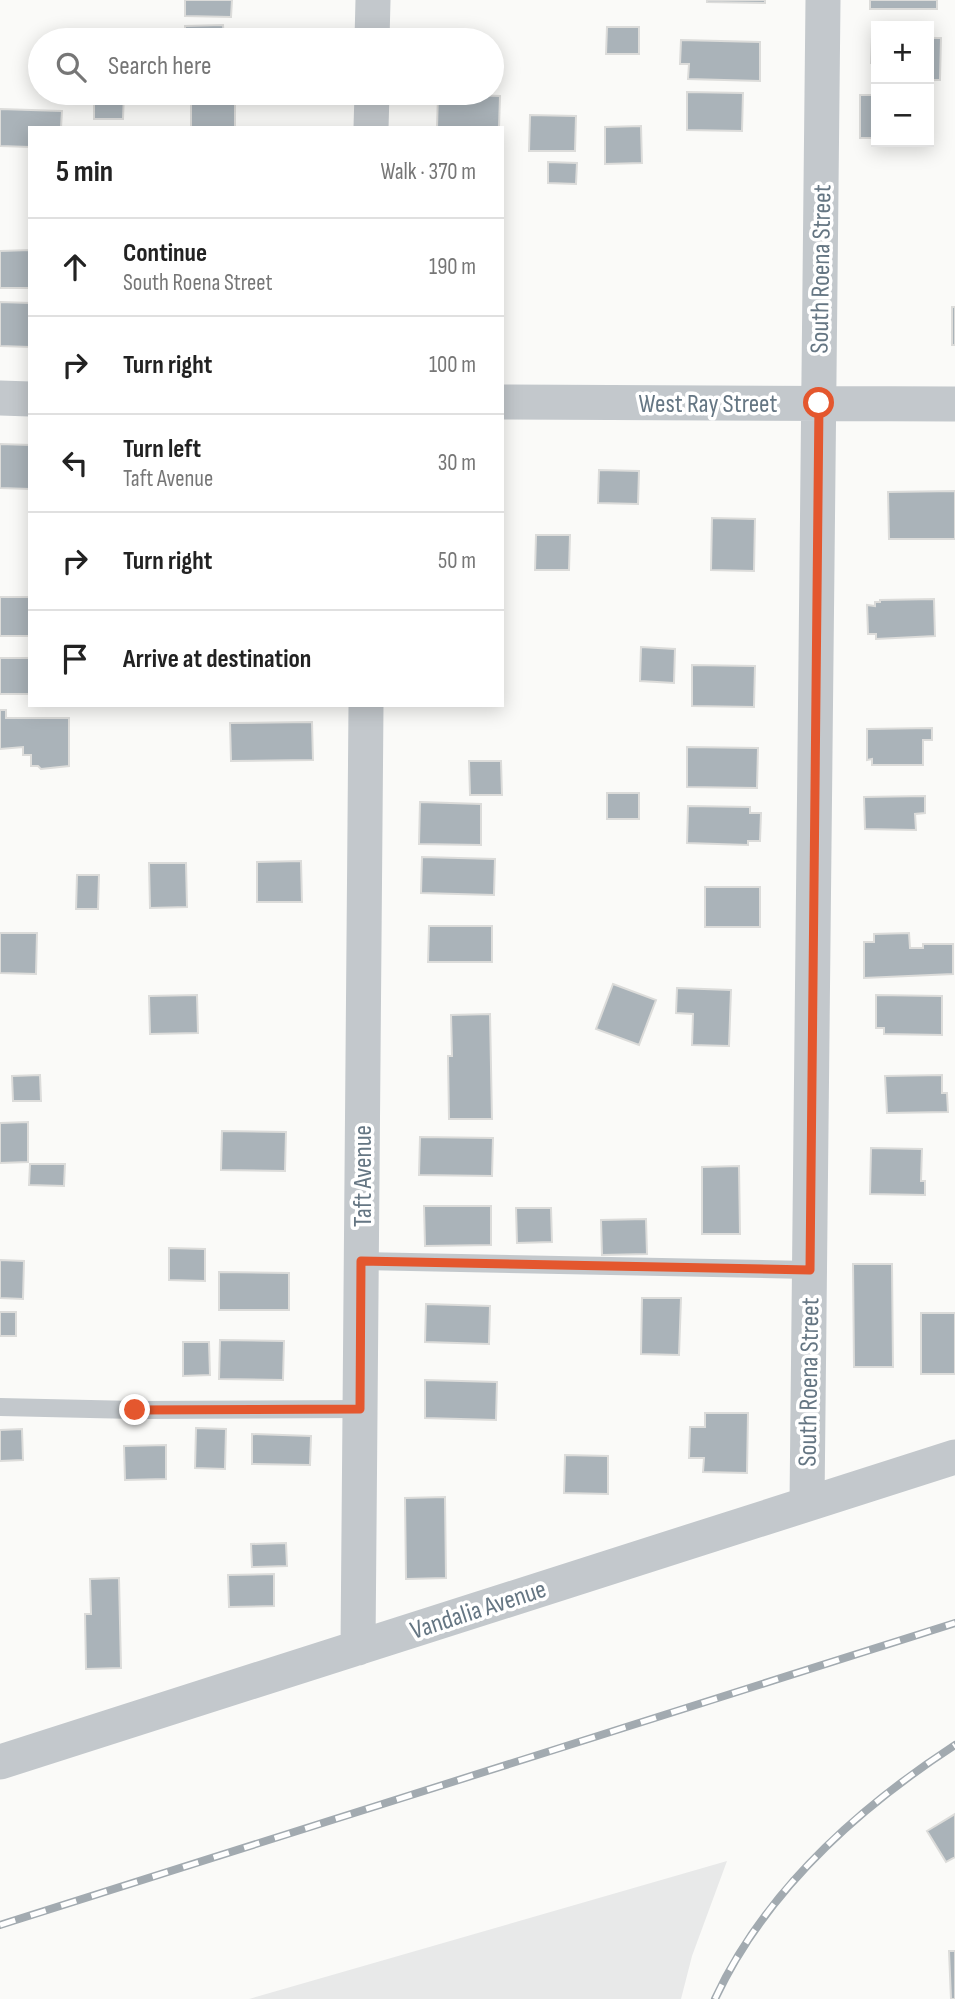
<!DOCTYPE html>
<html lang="en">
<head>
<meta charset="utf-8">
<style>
  body { margin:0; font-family:"Sofia Sans Condensed",sans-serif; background:#f2f2f2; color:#222 }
  .controls { position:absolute; right:21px; top:21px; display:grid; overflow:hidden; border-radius:0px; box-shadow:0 4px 18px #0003 }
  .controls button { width:63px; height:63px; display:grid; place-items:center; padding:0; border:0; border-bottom:2px solid #e0e0e0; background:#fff; color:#222; font:35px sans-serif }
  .stop { position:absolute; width:21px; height:21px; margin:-16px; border:5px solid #e4572e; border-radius:50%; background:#fff }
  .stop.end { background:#e4572e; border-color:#fff; box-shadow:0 2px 7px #0008 }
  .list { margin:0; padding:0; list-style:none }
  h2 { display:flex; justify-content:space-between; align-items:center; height:91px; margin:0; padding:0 28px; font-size:30px }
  h2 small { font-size:23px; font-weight:400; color:#767676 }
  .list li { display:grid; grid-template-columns:46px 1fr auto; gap:21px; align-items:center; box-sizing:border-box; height:98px; padding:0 28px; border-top:2px solid #e0e0e0 }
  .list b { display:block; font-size:26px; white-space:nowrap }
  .list p { margin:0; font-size:23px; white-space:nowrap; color:#767676 }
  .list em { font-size:23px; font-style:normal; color:#767676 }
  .icon { flex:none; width:38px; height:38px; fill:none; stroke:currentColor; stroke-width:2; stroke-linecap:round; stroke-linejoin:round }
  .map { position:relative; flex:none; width:955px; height:1999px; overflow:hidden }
  .search { position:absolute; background:#fff; box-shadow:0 4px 18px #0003; left:28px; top:28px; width:476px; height:77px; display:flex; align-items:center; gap:18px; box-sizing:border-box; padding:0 24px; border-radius:38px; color:#767676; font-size:26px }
  .panel { position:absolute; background:#fff; box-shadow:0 4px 18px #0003; left:28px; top:126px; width:476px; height:581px; border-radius:0px }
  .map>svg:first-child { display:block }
  .built { fill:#e8e9e9 }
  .building { fill:#aab3b9; stroke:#dcdcda; stroke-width:2 }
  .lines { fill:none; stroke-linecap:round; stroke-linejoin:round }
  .lane { stroke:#c3c8cc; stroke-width:18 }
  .street { stroke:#c3c8cc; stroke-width:35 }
  .rail-casing { stroke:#a2aab0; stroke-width:8 }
  .rail { stroke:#fff; stroke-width:5; stroke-dasharray:16; stroke-linecap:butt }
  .route { stroke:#e4572e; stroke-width:9 }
  .labels { text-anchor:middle; stroke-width:7; stroke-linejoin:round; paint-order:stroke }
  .street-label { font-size:26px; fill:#657683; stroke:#fff }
</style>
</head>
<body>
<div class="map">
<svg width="955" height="1999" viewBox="0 0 955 1999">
  <rect width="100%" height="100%" fill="#fafaf8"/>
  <path class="built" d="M727,1861l-35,95 -11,43h-432z"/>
  <path class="building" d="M185,0h47l-1,17 -46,-1z
    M707,0h58v3l-58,-1z
    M870,0h67v9h-67z
    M223,25l1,15h-39v-14z
    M607,27h32v27h-33z
    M872,37h4v26h-5z
    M929,38h12l-1,42h-11z
    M681,40l79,2v39l-72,-2 1,-15h-9z
    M687,92l56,1 -1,38 -55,-1z
    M94,94h30l-1,25h-29z
    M191,94l44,1v33h-44z
    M438,94l62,2 -1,32h-62z
    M860,95h16v43h-16z
    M929,95h3v44h-3z
    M0,109l62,2 -1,17h-31v19l-30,-1z
    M530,115l46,1 -1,35h-46z
    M641,126l1,37 -37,1v-37z
    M548,162l29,1 -1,21 -28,-1z
    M30,250v38h-30v-37z
    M0,302l30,1v44l-30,-1z
    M952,307h3v38h-3z
    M0,444l30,1v44l-30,-1z
    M599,470l40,1 -1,33 -40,-1z
    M955,491v48h-66l-1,-47z
    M712,518l43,1 -1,52 -43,-1z
    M536,535h34l-1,35h-34z
    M0,597h30v39h-30z
    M934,599l1,37 -59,3v-5h-8l-1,-29 8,1v-4h5v-2z
    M641,647l34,2 -1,34 -34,-2z
    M0,658h30v36h-30z
    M692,665l63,1 -1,41 -62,-1z
    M0,710h6v8h63v48l-28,3 -3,-3h-7v-11h-8v-8l-23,2z
    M312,722l1,38 -82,1 -1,-38z
    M932,728v12h-9v25h-51v-6l-5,1v-31z
    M687,747l71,1 -1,40 -70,-1z
    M469,761h32l1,34h-32z
    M607,793h32v26h-32z
    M925,796v17l-10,1 1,16 -51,-1 -1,-32z
    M420,802l61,2v41l-62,-1z
    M688,806l62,1v6h11l-1,28h-12v4l-61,-2z
    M422,857l73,2 -1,36 -73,-2z
    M301,861l1,41h-45v-40z
    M149,863h37l1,44 -37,1z
    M77,875h22l-1,34h-22z
    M705,887h55v40h-55z
    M429,926h63v36h-64z
    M0,933h37l-1,41 -36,-1z
    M909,933l1,15h13v-4h30v30l-89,4v-36h10v-8z
    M613,984l43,16 -17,45 -43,-16z
    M677,988l54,2 -2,56 -37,-1 1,-31 -17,-1z
    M197,995l1,38 -48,1 -1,-38z
    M876,995l66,1v39l-58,-1v-6h-8z
    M490,1014l2,105h-43l-1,-63h4l-1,-41z
    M40,1075l1,26h-28l-1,-25z
    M942,1075v18h5l1,19 -61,1 -2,-37z
    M28,1122v40l-28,1v-40z
    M222,1131l64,1 -1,39 -64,-1z
    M420,1137l73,1 -1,38 -73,-1z
    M871,1148l51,1 -1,32h4v14l-55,-1z
    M30,1164h35l-1,22 -35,-1z
    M739,1166l1,68h-38v-67z
    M424,1206h67v39l-66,1z
    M516,1208h35l1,34 -35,1z
    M646,1219l1,35 -45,1 -1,-35z
    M169,1248l36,1v32l-36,-1z
    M0,1260l24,1 -1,38 -23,-1z
    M853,1264h39l1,103h-39z
    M219,1272l70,1v37h-70z
    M642,1298h39l-2,57 -38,-1z
    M426,1304l64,2 -1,38 -64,-2z
    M0,1312h16v24h-16z
    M921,1313h34v61h-34z
    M220,1340l64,1 -1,39 -64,-1z
    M183,1342h26l1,33 -27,1z
    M425,1380l72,2 -1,38 -71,-2z
    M705,1413h43l-1,60 -44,-1 1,-14h-15l1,-31h15z
    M196,1428l30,1 -1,40 -30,-1z
    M22,1429l1,31 -23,1v-31z
    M252,1434l59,2 -1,29 -58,-1z
    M166,1445v34l-41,1 -1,-34z
    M565,1455l43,1v38l-44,-1z
    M445,1497l1,81 -40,1 -1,-81z
    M286,1543l1,23 -35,1 -1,-23z
    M274,1574v32l-45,1 -1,-32z
    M119,1578l2,90 -35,1 -1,-55h6l-1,-35z
    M955,1814v43l-9,5 -19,-31z
    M949,1951h6v48h-4z"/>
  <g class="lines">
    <path class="lane" d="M361,1261l449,9
      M0,1407l135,3 225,-1"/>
    <path class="street" d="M372,40l1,-40
      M371,128l1,-35
      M0,398l30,1
      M502,402l453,2
      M807,1504l16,-1504
      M358,1648l8,-943
      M0,1762l955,-305"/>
    <g class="rail-casing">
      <path id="rail" d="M0,1925l955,-302
        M715,1999c50,-108 142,-190 240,-254"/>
    </g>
    <use href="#rail" class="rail"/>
  </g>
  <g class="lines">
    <path class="route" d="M135,1410l225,-1 1,-148 449,9 9,-867"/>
  </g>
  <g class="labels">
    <g class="street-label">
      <text transform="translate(820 269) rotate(-89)" y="9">South Roena Street</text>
      <text x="708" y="412">West Ray Street</text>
      <text transform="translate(362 1176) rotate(-90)" y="9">Taft Avenue</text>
      <text transform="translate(808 1382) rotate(-89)" y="9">South Roena Street</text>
      <text transform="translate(478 1609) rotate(-18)" y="9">Vandalia Avenue</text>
    </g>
  </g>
</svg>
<div class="controls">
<button>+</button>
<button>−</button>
</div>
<div class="stop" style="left:819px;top:403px"></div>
<div class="stop end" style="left:135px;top:1410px"></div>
<div class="search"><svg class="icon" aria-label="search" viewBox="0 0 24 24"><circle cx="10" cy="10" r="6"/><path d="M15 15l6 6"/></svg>Search here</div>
<section class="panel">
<h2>5 min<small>Walk · 370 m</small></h2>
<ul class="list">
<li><svg class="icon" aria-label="ahead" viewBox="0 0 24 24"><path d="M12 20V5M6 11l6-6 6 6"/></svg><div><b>Continue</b><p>South Roena Street</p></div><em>190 m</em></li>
<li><svg class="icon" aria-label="right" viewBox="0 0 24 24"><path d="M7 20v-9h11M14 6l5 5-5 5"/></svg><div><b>Turn right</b></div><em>100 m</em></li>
<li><svg class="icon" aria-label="left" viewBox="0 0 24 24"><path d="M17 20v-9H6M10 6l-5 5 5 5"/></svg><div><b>Turn left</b><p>Taft Avenue</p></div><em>30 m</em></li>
<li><svg class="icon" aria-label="right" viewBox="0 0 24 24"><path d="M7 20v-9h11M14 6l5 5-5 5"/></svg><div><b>Turn right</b></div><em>50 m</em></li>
<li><svg class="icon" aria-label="arrive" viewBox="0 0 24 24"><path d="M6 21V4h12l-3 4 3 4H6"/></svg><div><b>Arrive at destination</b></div></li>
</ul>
</section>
</div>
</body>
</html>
